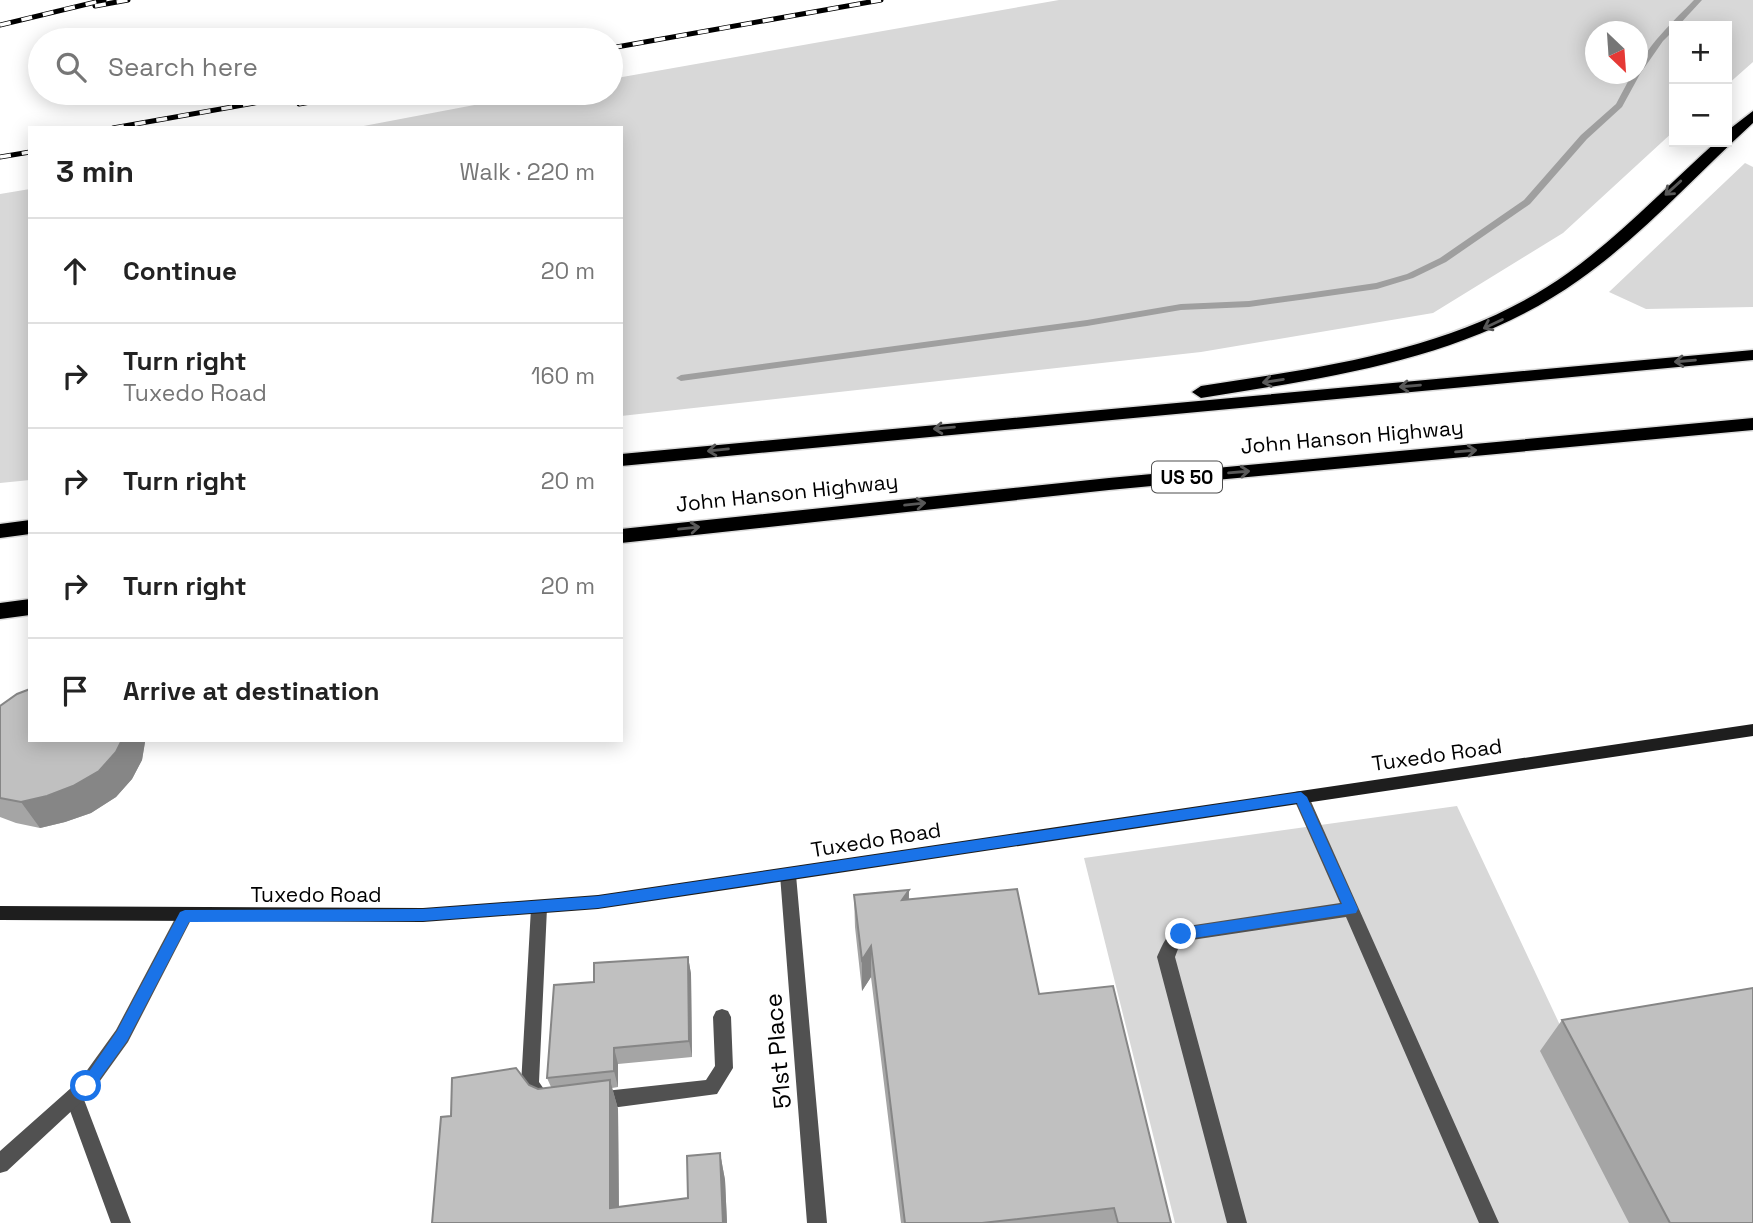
<!DOCTYPE html>
<html lang="en">
<head>
<meta charset="utf-8">
<style>
  body { margin:0; font-family:"Space Grotesk",sans-serif; background:#f2f2f2; color:#222 }
  .controls { position:absolute; right:21px; top:21px; display:grid; overflow:hidden; border-radius:0px; box-shadow:0 4px 18px #0003 }
  .controls button { width:63px; height:63px; display:grid; place-items:center; padding:0; border:0; border-bottom:2px solid #e0e0e0; background:#fff; color:#222; font:35px sans-serif }
  .compass { position:absolute; left:1585px; top:21px; width:63px; height:63px; border-radius:50%; background:#fff; box-shadow:0 4px 18px #0003; rotate:155deg }
  .stop { position:absolute; width:21px; height:21px; margin:-16px; border:5px solid #1a73e8; border-radius:50%; background:#fff }
  .stop.end { background:#1a73e8; border-color:#fff; box-shadow:0 2px 7px #0008 }
  .list { margin:0; padding:0; list-style:none }
  h2 { display:flex; justify-content:space-between; align-items:center; height:91px; margin:0; padding:0 28px; font-size:30px }
  h2 small { font-size:23px; font-weight:400; color:#767676 }
  .list li { display:grid; grid-template-columns:46px 1fr auto; gap:21px; align-items:center; box-sizing:border-box; height:105px; padding:0 28px; border-top:2px solid #e0e0e0 }
  .list b { display:block; font-size:26px; white-space:nowrap }
  .list p { margin:0; font-size:23px; white-space:nowrap; color:#767676 }
  .list em { font-size:23px; font-style:normal; color:#767676 }
  .icon { flex:none; width:38px; height:38px; fill:none; stroke:currentColor; stroke-width:2; stroke-linecap:round; stroke-linejoin:round }
  .map { position:relative; flex:none; width:1753px; height:1223px; overflow:hidden }
  .search { position:absolute; background:#fff; box-shadow:0 4px 18px #0003; left:28px; top:28px; width:595px; height:77px; display:flex; align-items:center; gap:18px; box-sizing:border-box; padding:0 24px; border-radius:38px; color:#767676; font-size:26px }
  .panel { position:absolute; background:#fff; box-shadow:0 4px 18px #0003; left:28px; top:126px; width:595px; height:616px; border-radius:0px }
  .map>svg:first-child { display:block }
  .green { fill:#d8d8d8; fill-rule:evenodd }
  .lines { fill:none; stroke-linecap:round; stroke-linejoin:round }
  .stream { fill:#9f9f9f; fill-rule:evenodd }
  .highway-casing { stroke:#dbdbdb; stroke-width:3 }
  .lane { fill:#515151; fill-rule:evenodd }
  .street { fill:#515151; fill-rule:evenodd }
  .secondary { fill:#1e1e1e; fill-rule:evenodd }
  .highway { fill:#000; fill-rule:evenodd }
  .rail-casing { stroke:#000; stroke-width:5 }
  .rail { stroke:#fff; stroke-width:3.5; stroke-dasharray:11; stroke-linecap:butt }
  .wall { fill:#a5a5a5 }
  .shaded-wall { fill:#868686 }
  .building { fill:#c0c0c0; stroke:#868686; stroke-width:2 }
  .oneway { stroke:#595959 }
  .route { fill:#1a73e8 }
  .labels { text-anchor:middle; stroke-width:6; stroke-linejoin:round; paint-order:stroke }
  .shield { fill:#fff; stroke:#4c4c4c; stroke-width:2 }
  .shield-label { font-size:19px; font-weight:bold; fill:#000 }
  .street-label { font-size:21px; fill:#000; stroke:#fff }
  .near-street-label { font-size:24px; fill:#000; stroke:#fff }
</style>
</head>
<body>
<div class="map">
<svg width="1753" height="1223" viewBox="0 0 1753 1223">
  <rect width="100%" height="100%" fill="#fff"/>
  <path class="green" d="M1059,0h694v62l-26,23v-59h-53v105l-111,102 -130,80 -232,39 -580,64v-288h-268l185,-35h73v-14zM1596,32h42v42h-42z
    M1745,163l8,4v140l-107,2 -37,-17z
    M30,189v291l-30,3v-289z
    M1457,806l196,417h-478l-91,-365z"/>
  <g class="lines">
    <path class="stream" d="M1694,0h8l-24,26h-4v4l-11,11 -23,33 -18,33 -35,32 -57,65 -84,58 -33,16 -36,11 -70,10 -58,8 -68,3 -94,16 -406,55 -5,-3 5,-3 406,-55 94,-16 68,-3 58,-8 69,-10 31,-9 33,-16 84,-58 57,-65 35,-31 16,-30h6c0,-21 41,-58 56,-74z"/>
    <g class="highway-casing">
      <path id="highway" d="M1753,111v12c-57,52 -110,112 -174,157 -111,79 -247,97 -378,118l-9,-6 9,-6c128,-20 259,-36 367,-113 54,-39 99,-87 148,-131h11v-11z
        M1753,350v10l-1132,106v-12z
        M1753,418v12l-644,60 -488,53v-14l488,-51z
        M30,520v14l-30,4v-14z
        M30,599v16l-30,4v-16z"/>
    </g>
    <path class="lane" d="M1301,791l6,1 2,5 190,426h-20l-133,-306 -161,24 -7,8 -3,8 72,266h-20l-70,-266c6,-13 10,-25 24,-30l159,-24 -47,-106 2,-5z
      M539,901l6,2 2,5 -8,174 11,16 -3,6 -6,3 -6,-3 -14,-19 10,-177 2,-5z
      M722,1009l6,2 3,6 2,51 -16,26 -121,16 -6,-3 -3,-6 3,-6 6,-3 110,-12 9,-14 -2,-49 3,-6z
      M74,1088l6,3 3,6 48,126h-20l-46,-126 3,-6z"/>
    <path class="street" d="M788,868l6,2 2,5 31,348h-20l-27,-348 2,-5z
      M185,909l6,2 2,5 -65,126 -36,50 -85,79 -7,2v-22l80,-71 36,-50 63,-119z"/>
    <path class="secondary" d="M1753,724v12l-1155,173 -175,13 -423,-2v-14l423,2 175,-13z"/>
    <use href="#highway" class="highway"/>
    <g class="rail-casing">
      <path id="rail" d="M95,6l33,-6
        M0,25l104,-25
        M611,48l270,-48
        M299,104l62,-11
        M113,128l198,-35
        M0,157l30,-5"/>
    </g>
    <use href="#rail" class="rail"/>
  </g>
  <path class="wall" d="M0,706l145,36 -3,18 -10,19 -16,18 -25,16 -26,9 -25,6 -24,-5 -16,-6z
    M909,890v9l130,95 132,229h-270l-30,-246 -9,14 -7,-64 -1,-32z
    M688,957l3,17 1,83 -74,7v23l-6,1 6,21 1,98 69,-9 32,-45 5,27 2,43h-295l19,-107 78,-31 9,4 13,-2 -4,-9 47,-96z
    M1562,1020l191,203h-124l-89,-172z"/>
  <path class="shaded-wall" d="M122,740h22l1,2 -3,18 -10,19 -16,18 -25,16 -26,9 -25,6 -19,-26z
    M909,890l-1,32 -6,-22z
    M871,946v31l-9,14v-31z
    M688,957l3,17 1,83 -3,-16z
    M614,1048l4,16v23l-4,-16z
    M610,1080l8,29 1,114 -9,-15z
    M720,1153l5,27 2,43h-4z"/>
  <path class="building" d="M30,689v51h92l-6,12 -17,19 -26,15 -26,10 -26,6 -21,-4v-92l17,-12z
    M1017,889l22,105 74,-8 58,237h-53l-4,-15 -132,15h-77l-34,-277 -9,14 -8,-65 55,-5 -7,10z
    M688,957l1,84 -75,7v23l-67,7 7,-93 40,-3v-19z
    M1753,988v235h-83l-108,-203z
    M516,1068l13,17 9,4 72,-9v128l78,-10 -1,-42 33,-3 3,70h-291l9,-106 10,-1 1,-38z"/>
  <defs><path id="oneway-shaft" d="M-6 0H5M1.5-3L5.5 0L1.5 3" fill="none" stroke-width="1.6" stroke-linecap="round" stroke-linejoin="round" transform="scale(1.75)"/></defs>
  <g class="oneway">
    <use href="#oneway-shaft" transform="translate(1673 188) rotate(138)"/>
    <use href="#oneway-shaft" transform="translate(1493 324) rotate(154)"/>
    <use href="#oneway-shaft" transform="translate(1685 361) rotate(175)"/>
    <use href="#oneway-shaft" transform="translate(1273 381) rotate(171)"/>
    <use href="#oneway-shaft" transform="translate(1410 386) rotate(175)"/>
    <use href="#oneway-shaft" transform="translate(944 428) rotate(175)"/>
    <use href="#oneway-shaft" transform="translate(718 450) rotate(174)"/>
    <use href="#oneway-shaft" transform="translate(1466 451) rotate(-5)"/>
    <use href="#oneway-shaft" transform="translate(1239 472) rotate(-5)"/>
    <use href="#oneway-shaft" transform="translate(915 504) rotate(-6)"/>
    <use href="#oneway-shaft" transform="translate(689 528) rotate(-6)"/>
  </g>
  <path class="route" d="M1301,792l6,5 51,112 -2,4 -175,27 -7,-6 7,-6 161,-24 -45,-101 -699,105 -175,13 -234,1 -62,119 -36,50h-10l-2,-5 38,-55 63,-119 5,-2 238,-1 175,-13z"/>
  <g class="labels">
    <rect class="shield" x="1152" y="461.5" width="70" height="31" rx="5"/>
    <g class="shield-label">
      <text x="1187" y="484">US 50</text>
    </g>
    <g class="street-label">
      <text transform="translate(1352 437) rotate(-5)" y="7">John Hanson Highway</text>
      <text transform="translate(787 493) rotate(-6)" y="7">John Hanson Highway</text>
      <text transform="translate(1437 755) rotate(-8)" y="7">Tuxedo Road</text>
      <text transform="translate(876 840) rotate(-9)" y="7">Tuxedo Road</text>
      <text x="316" y="902">Tuxedo Road</text>
    </g>
    <g class="near-street-label">
      <text transform="translate(778 1051) rotate(-95)" y="8">51st Place</text>
    </g>
  </g>
</svg>
<div class="controls">
<button>+</button>
<button>−</button>
</div>
<svg class="compass" viewBox="-18 -18 36 36"><path d="M0-13l5 13h-10z" fill="#e53935"/><path d="M0 13l5-13h-10z" fill="#767676"/></svg>
<div class="stop" style="left:86px;top:1086px"></div>
<div class="stop end" style="left:1181px;top:934px"></div>
<div class="search"><svg class="icon" aria-label="search" viewBox="0 0 24 24"><circle cx="10" cy="10" r="6"/><path d="M15 15l6 6"/></svg>Search here</div>
<section class="panel">
<h2>3 min<small>Walk · 220 m</small></h2>
<ul class="list">
<li><svg class="icon" aria-label="ahead" viewBox="0 0 24 24"><path d="M12 20V5M6 11l6-6 6 6"/></svg><div><b>Continue</b></div><em>20 m</em></li>
<li><svg class="icon" aria-label="right" viewBox="0 0 24 24"><path d="M7 20v-9h11M14 6l5 5-5 5"/></svg><div><b>Turn right</b><p>Tuxedo Road</p></div><em>160 m</em></li>
<li><svg class="icon" aria-label="right" viewBox="0 0 24 24"><path d="M7 20v-9h11M14 6l5 5-5 5"/></svg><div><b>Turn right</b></div><em>20 m</em></li>
<li><svg class="icon" aria-label="right" viewBox="0 0 24 24"><path d="M7 20v-9h11M14 6l5 5-5 5"/></svg><div><b>Turn right</b></div><em>20 m</em></li>
<li><svg class="icon" aria-label="arrive" viewBox="0 0 24 24"><path d="M6 21V4h12l-3 4 3 4H6"/></svg><div><b>Arrive at destination</b></div></li>
</ul>
</section>
</div>
</body>
</html>
